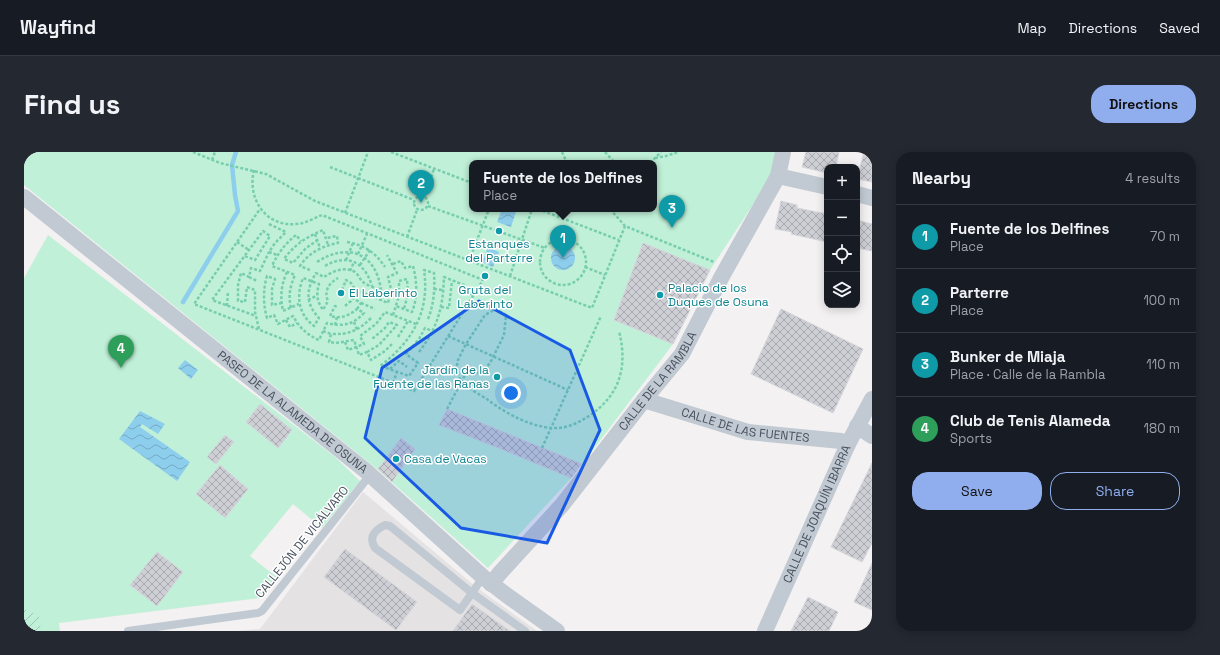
<!DOCTYPE html>
<html lang="en">
<head>
<meta charset="utf-8">
<style>
  body { margin:0; font-family:"Space Grotesk",sans-serif; background:#242831; color:#f1f3f6 }
  .controls { position:absolute; right:12px; top:12px; display:grid; overflow:hidden; border-radius:8px; box-shadow:0 2px 10px #0003 }
  .controls button { width:36px; height:36px; display:grid; place-items:center; padding:0; border:0; border-bottom:1px solid #363941; background:#171b24; color:#f1f3f6; font:20px sans-serif }
  .you { position:absolute; left:487px; top:241px; width:14px; height:14px; margin:-10px; border:3px solid #fff; border-radius:50%; background:#1a73e8; box-shadow:0 0 0 6px #1a73e833 }
  .badge { display:grid; place-items:center; width:26px; height:26px; border-radius:50%; background:#90aeee; color:#fff; font-size:13px; font-weight:700 }
  .pin { position:absolute; translate:-50% -33px; filter:drop-shadow(0 1px 2px #0008) }
  .pin::after { content:''; position:absolute; top:21px; width:14px; height:12px; background:inherit; clip-path:polygon(0 0,100% 0,50% 100%) }
  .popup { position:absolute; left:445px; top:8px; width:188px; height:52px; box-sizing:border-box; display:grid; place-content:center; border-radius:8px; background:#171b24; filter:drop-shadow(0 1px 3px #0005); font-size:13px; white-space:nowrap; color:#9ea1a6 }
  .popup b { font-size:15px; color:#f1f3f6 }
  .popup::after { content:''; position:absolute; left:50%; top:100%; margin-left:-8px; border:8px solid transparent; border-top-color:#171b24 }
  .list { margin:0; padding:0; list-style:none }
  h2 { display:flex; justify-content:space-between; align-items:center; height:52px; margin:0; padding:0 16px; font-size:17px }
  h2 small { font-size:13px; font-weight:400; color:#9ea1a6 }
  .list li { display:grid; grid-template-columns:26px 1fr auto; gap:12px; align-items:center; box-sizing:border-box; height:64px; padding:0 16px; border-top:1px solid #363941 }
  .list b { display:block; font-size:15px; white-space:nowrap }
  .list p { margin:0; font-size:13px; white-space:nowrap; color:#9ea1a6 }
  .list em { font-size:13px; font-style:normal; color:#9ea1a6 }
  .actions { display:flex; gap:8px; padding:12px 16px }
  .actions a { flex:1; padding:9px 0; border:1px solid #90aeee; border-radius:16px; text-align:center; font-size:14px; color:#90aeee }
  .actions .main { background:#90aeee; color:#111 }
  .icon { flex:none; width:22px; height:22px; fill:none; stroke:currentColor; stroke-width:2; stroke-linecap:round; stroke-linejoin:round }
  .map { position:relative; flex:none; width:848px; height:479px; overflow:hidden; border-radius:16px }
  header { display:flex; align-items:center; gap:24px; box-sizing:border-box; height:56px; padding:0 20px; background:#171b24; border-bottom:1px solid #363941 }
  header strong { font-size:19px }
  nav { display:flex; gap:22px; margin-inline-start:auto; font-size:14px }
  .intro { display:flex; align-items:center; justify-content:space-between; box-sizing:border-box; height:96px; padding:0 24px }
  h1 { margin:0; font-size:28px }
  .button { padding:10px 18px; border-radius:16px; background:#90aeee; color:#111; font-size:14px; font-weight:700 }
  main { display:flex; gap:24px; padding:0 24px }
  aside { flex:1; background:#171b24; border-radius:16px; box-shadow:0 2px 10px #0003 }
  .map>svg:first-child { display:block }
  .education { fill:#e4e2e3 }
  .park { fill:#c0f0d8; fill-rule:evenodd }
  .garden { fill:url(#garden-furrows) }
  .water { fill:url(#water-waves) }
  .lines { fill:none; stroke-linecap:round; stroke-linejoin:round }
  .stream { stroke:#8dceed; stroke-width:4.5 }
  .building { fill:url(#building-cross-hatch); stroke:#d5d6dc }
  .path { stroke:#77ceae; stroke-width:2.5; stroke-dasharray:3 2; stroke-linecap:butt }
  .lane { stroke:#c1c9d2; stroke-width:8 }
  .street { stroke:#c1c9d2; stroke-width:16 }
  .marked { fill:#195ae5; fill-opacity:0.2; stroke:#195ae5; stroke-width:3; stroke-linejoin:round }
  .culture-dot { fill:#0f9aa8; stroke:#fff; stroke-width:1.5 }
  .labels { text-anchor:middle; stroke-width:3; stroke-linejoin:round; paint-order:stroke }
  .culture-label { font-size:12px; fill:#0d838f; stroke:#fff; text-anchor:start }
  .street-label { font-size:12px; fill:#48515e; stroke:#fff }
</style>
</head>
<body>
<header>
<strong>Wayfind</strong>
<nav><a>Map</a><a>Directions</a><a>Saved</a></nav>
</header>
<div class="intro"><h1>Find us</h1><a class="button">Directions</a></div>
<main>
<div class="map">
<svg width="848" height="479" viewBox="0 0 848 479">
  <defs>
    <pattern id="garden-furrows" width="10" height="10" patternUnits="userSpaceOnUse"><rect width="10" height="10" fill="#c0f0d8"/><path d="M-1 1l2-2M0 10L10 0M9 11l2-2" fill="none" stroke="#9ec5b2"/></pattern>
    <pattern id="water-waves" width="16" height="10" patternUnits="userSpaceOnUse"><rect width="16" height="10" fill="#8dceed"/><path d="M0 5q4-4 8 0t8 0" fill="none" stroke="#75aac3"/></pattern>
    <pattern id="building-cross-hatch" width="8" height="8" patternUnits="userSpaceOnUse"><rect width="8" height="8" fill="#cdcfd5"/><path d="M0 0l8 8M0 8l8-8" fill="none" stroke="#a8aab0"/></pattern>
  </defs>
  <rect width="100%" height="100%" fill="#f3f1f1"/>
  <path class="education" d="M339,340l113,95 61,44h-299l22,-2z"/>
  <path class="park" d="M0,0h754l-3,19 -65,99 -37,74 -99,131 -86,93 -111,-99 -353,-284zM448,11h182v46h-182z
    M24,83l287,222 25,24 -38,47 -29,-24 -43,52 28,22 -18,20 -201,25 1,8h-36v-353z"/>
  <path class="garden" d="M0,457l15,6 2,16h-17z"/>
  <path class="water" d="M478,57h15l-6,18 -14,-5z
    M527 106a12 12 0 1 1 24 0a12 12 0 1 1-24 0Z
    M464,95l11,5 -6,15 -11,-5z
    M161,208l13,10 -7,9 -13,-11z
    M116,259l25,13 -7,10 -16,-10 -2,3 50,35 -13,19 -58,-42z"/>
  <g class="lines">
    <path class="stream" d="M159,150l55,-91 -3,-16 -3,-30 4,-13"/>
  </g>
  <path class="building" d="M782,0h33l-3,15h-9v6l-25,-6z
    M840,0h8v30l-15,-3z
    M757,49l16,4v3l30,6v28l-36,-8 1,-2 -17,-3z
    M833,68l15,4v27l-15,-3z
    M619,91l67,27 -37,74 -59,-24z
    M757,157l82,40 -30,64 -82,-39z
    M236,252l32,26 -14,18 -32,-26z
    M423,257l59,24 76,31 -11,14 -75,-31 -57,-22z
    M201,283l9,7 -18,22 -9,-7z
    M377,286l14,11 -23,33 -14,-13z
    M848,311v80l-10,19 -31,-15z
    M196,313l28,24 -23,29 -29,-24z
    M321,397l72,53 -21,28 -72,-53z
    M133,400l26,20 -26,34 -27,-21z
    M848,411v47l-18,-8z
    M784,445l30,15 -9,19h-38z
    M448,452l38,27h-57z"/>
  <g class="lines">
    <path class="path" d="M169,0l27,11 46,11 49,27 277,107 33,-82 89,36
      M367,0l81,31
      M538,0l5,11
      M581,0l10,11
      M631,6l11,-2 12,-4
      M188,8l3,-8
      M626,11l11,-11
      M306,15l84,33
      M230,18c-7,28 11,57 42,54 9,0 18,-6 26,-9l161,65 -69,111 -220,-87 66,-95
      M390 51a7 7 0 1 1 14 0a7 7 0 1 1-14 0Z
      M400,44l10,-27
      M404,54l117,42
      M514,57l81,31
      M586,57l15,17
      M321,61l23,-61
      M245,72l17,8 -11,11 -6,9 8,3
      M291,82l5,14
      M383,85l10,-27
      M516 110a23 23 0 1 1 46 0a23 23 0 1 1-46 0Z
      M294,88l-12,8 -13,15 -9,-4c11,-15 23,-22 39,-29l5,15
      M213,90l12,8
      M323,90c17,3 28,10 38,25
      M334,102l9,-20
      M221,104l10,4 15,-24 -7,-5 -51,69 44,16
      M322,108l7,-17
      M445,109l20,-52
      M293,110c31,-20 59,-9 64,28 -5,-2 -13,-4 -18,-8 -3,-2 -4,-7 -8,-10 -10,-6 -22,-1 -31,5l-8,-4c-10,17 -11,30 3,45l-5,8c-16,-12 -18,-30 -11,-48l16,6c-3,11 -2,17 4,26l5,-9c-4,-10 0,-17 10,-23
      M369,112l8,-3 4,7 8,-2c4,15 5,31 -1,46l-16,-6
      M336,113l10,-15
      M301,114c22,-13 40,-4 47,20
      M561,115l20,8
      M286,118l-10,-4c9,-14 23,-20 38,-23l-1,-7 -11,2
      M326,119l4,-9
      M263,120c-6,13 -7,25 -4,39l16,-7
      M486,124l22,-67
      M225,125l8,4
      M410,137l9,1
      M318,138l4,-10 5,3 4,6 33,14 3,-14 -3,-12 9,-4 -10,-18
      M284,148l8,-4
      M258,151l-10,2v-16l3,-10 -8,-3c-4,13 -4,28 0,42l7,-3 4,9 15,-8c6,11 14,19 26,24l8,-17c15,4 26,2 37,-10l-7,-4c-8,7 -17,10 -27,7l5,-10 3,1
      M337,151l14,6
      M203,154l1,-15
      M321,154l6,-5 2,-3 8,5 -4,6
      M417,155l8,1 3,-27
      M267,156c-3,-13 -1,-21 4,-33l-23,-9c6,-13 13,-22 24,-31l5,6
      M369,163l6,-19v-15l8,-2 1,15 -4,15
      M347,166c-12,12 -22,17 -40,16l-2,8 7,1 18,-3 5,15 8,-3 4,8 14,-9 7,-7
      M404,167c6,-15 7,-30 6,-46l-10,-3c6,41 -11,71 -44,96l29,10 9,-13 -12,-9 13,-15 6,-11 7,3
      M262,168l4,7 7,-4
      M330,170l3,8
      M311,173l2,-8
      M235,177l-4,-17v-22l-8,-3 -2,15 -7,-1v-16l3,-12 8,4 2,-9 9,3 9,-19
      M299,179l8,3
      M424,184l120,54
      M374,185l10,-16
      M321,190l3,8 16,-6 -4,-8 16,-12 9,-12 31,12
      M343,200l12,-7 18,-20 -8,-3 -4,6 -13,11
      M395,200c19,-25 24,-45 25,-75l20,8 1,7 9,3
      M366,217l9,-8 8,6
      M369,231l4,-11
      M423,257l19,-36 8,1 10,-4 6,-7 14,-28 2,-20 -10,-6 -11,6 -19,29 -8,16 -2,10c2,3 3,8 5,11 6,7 20,14 27,19 19,14 41,26 64,28 14,1 26,-5 37,-12 31,-21 39,-49 30,-85
      M518,296l59,-132"/>
    <path class="lane" d="M459,425l-11,16 -82,-67 -5,-1c-10,5 -17,12 -10,23l85,62 12,-17 53,38
      M104,479l130,-18 4,-2 108,-136"/>
    <g class="street">
      <path d="M754,24l49,11"/>
      <path d="M833,42l15,4"/>
      <path id="s1" d="M0,45l342,274 117,106 22,17 52,37"/>
      <path id="s2" d="M620,248l104,32 93,9 7,3"/>
      <path d="M833,274l15,10"/>
      <path id="s3" d="M467,432l8,-10 63,-69 82,-105 38,-46 39,-76 57,-102 5,-24"/>
      <path id="s4" d="M741,479l83,-187 24,-45"/>
    </g>
  </g>
  <path class="marked" d="M455,149l91,49 30,80 -53,113 -86,-15 -96,-90 17,-70z"/>
  <g class="culture-dot">
    <circle cx="475" cy="79" r="4"/>
    <circle cx="461" cy="124" r="4"/>
    <circle cx="317" cy="141" r="4"/>
    <circle cx="636" cy="143" r="4"/>
    <circle cx="473" cy="225" r="4"/>
    <circle cx="372" cy="307" r="4"/>
  </g>
  <g class="labels">
    <g class="culture-label">
      <text x="475" y="96" text-anchor="middle">Estanques<tspan x="475" dy="14">del Parterre</tspan></text>
      <text x="644" y="140">Palacio de los<tspan x="644" dy="14">Duques de Osuna</tspan></text>
      <text x="461" y="142" text-anchor="middle">Gruta del<tspan x="461" dy="14">Laberinto</tspan></text>
      <text x="325" y="145">El Laberinto</text>
      <text x="465" y="222" text-anchor="end">Jardín de la<tspan x="465" dy="14">Fuente de las Ranas</tspan></text>
      <text x="380" y="311">Casa de Vacas</text>
    </g>
    <g class="street-label">
      <text dy="4" stroke="none"><textPath href="#s3" startOffset="263">CALLE DE LA RAMBLA</textPath></text>
      <text dy="4" stroke="none"><textPath href="#s1" startOffset="344">PASEO DE LA ALAMEDA DE OSUNA</textPath></text>
      <text dy="4" stroke="none"><textPath href="#s2" startOffset="105">CALLE DE LAS FUENTES</textPath></text>
      <text dy="4" stroke="none"><textPath href="#s4" startOffset="128">CALLE DE JOAQUÍN IBARRA</textPath></text>
      <text transform="translate(278 390) rotate(-51)" y="4">CALLEJÓN DE VICÁLVARO</text>
    </g>
  </g>
</svg>
<div class="controls">
<button>+</button>
<button>−</button>
<button><svg class="icon" aria-label="locate" viewBox="0 0 24 24"><circle cx="12" cy="12" r="6"/><path d="M12 2v4M12 18v4M2 12h4M18 12h4"/></svg></button>
<button><svg class="icon" aria-label="layers" viewBox="0 0 24 24"><path d="M12 4l9 5-9 5-9-5zM3 14l9 5 9-5"/></svg></button>
</div>
<div class="you"></div>
<div class="pin badge" style="left:539px;top:106px;background:#0f9aa8">1</div>
<div class="popup"><b>Fuente de los Delfines</b>Place</div>
<div class="pin badge" style="left:397px;top:51px;background:#0f9aa8">2</div>
<div class="pin badge" style="left:648px;top:76px;background:#0f9aa8">3</div>
<div class="pin badge" style="left:97px;top:216px;background:#2e9e5b">4</div>
</div>
<aside>
<h2>Nearby<small>4 results</small></h2>
<ul class="list">
<li><span class="badge" style="background:#0f9aa8">1</span><div><b>Fuente de los Delfines</b><p>Place</p></div><em>70 m</em></li>
<li><span class="badge" style="background:#0f9aa8">2</span><div><b>Parterre</b><p>Place</p></div><em>100 m</em></li>
<li><span class="badge" style="background:#0f9aa8">3</span><div><b>Bunker de Miaja</b><p>Place · Calle de la Rambla</p></div><em>110 m</em></li>
<li><span class="badge" style="background:#2e9e5b">4</span><div><b>Club de Tenis Alameda</b><p>Sports</p></div><em>180 m</em></li>
</ul>
<div class="actions"><a class="main">Save</a><a>Share</a></div>
</aside>
</main>
</body>
</html>
